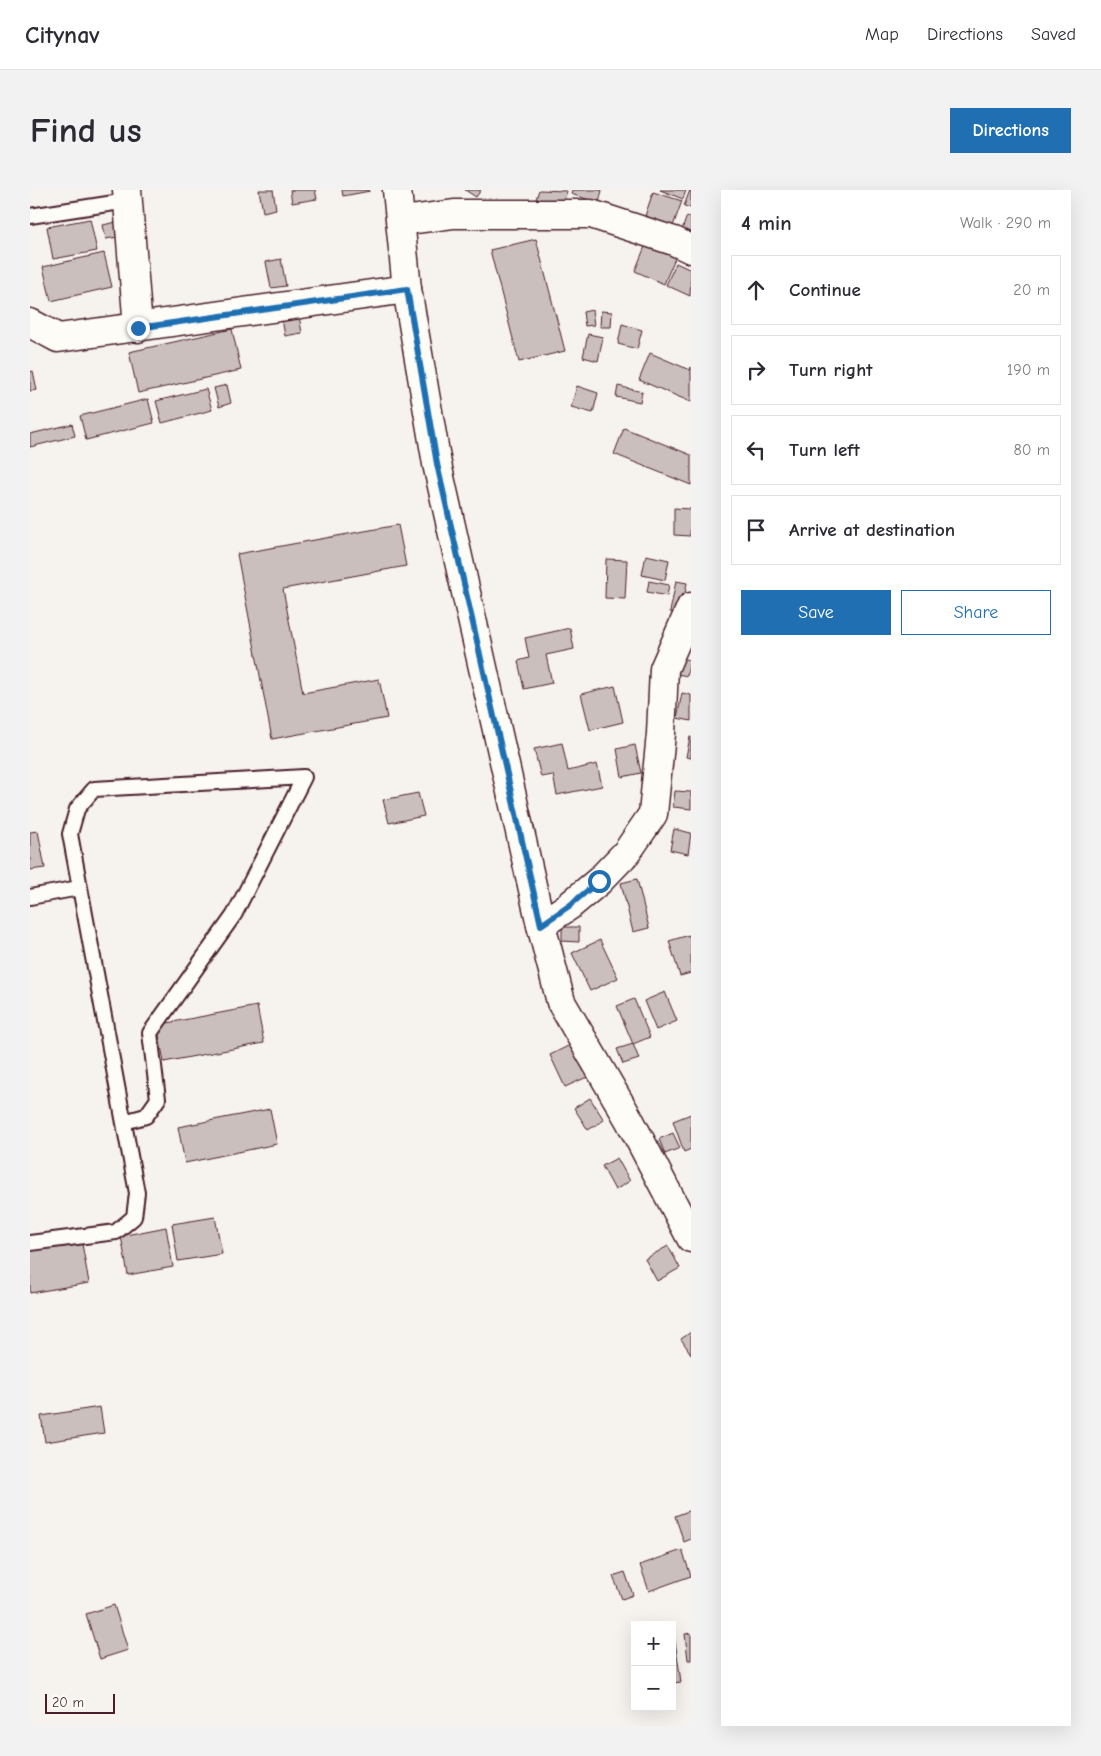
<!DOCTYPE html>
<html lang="en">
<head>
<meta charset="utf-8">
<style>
  body { margin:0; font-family:"Comic Neue",sans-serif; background:#f2f2f3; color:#2b2b33 }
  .controls { position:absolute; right:15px; bottom:15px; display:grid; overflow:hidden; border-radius:0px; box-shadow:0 5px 20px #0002 }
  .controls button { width:45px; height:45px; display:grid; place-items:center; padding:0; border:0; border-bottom:1px solid #e1e1e2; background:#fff; color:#2b2b33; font:25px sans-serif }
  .scale { position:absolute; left:15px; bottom:12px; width:70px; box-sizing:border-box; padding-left:5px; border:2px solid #4a1f2b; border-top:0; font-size:14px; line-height:18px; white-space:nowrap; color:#4a1f2b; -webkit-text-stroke:4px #fdfcf7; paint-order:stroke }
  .stop { position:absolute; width:15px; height:15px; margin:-11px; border:4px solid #1f6fb2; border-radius:50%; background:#fff }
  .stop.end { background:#1f6fb2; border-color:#fff; box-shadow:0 1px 5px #0008 }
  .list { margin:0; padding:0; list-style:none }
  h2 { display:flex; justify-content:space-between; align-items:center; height:65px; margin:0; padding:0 20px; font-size:21px }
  h2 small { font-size:16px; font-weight:400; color:#7c7c81 }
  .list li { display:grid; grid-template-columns:32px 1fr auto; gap:15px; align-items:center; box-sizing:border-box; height:70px; margin:0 10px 10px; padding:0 10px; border:1px solid #e1e1e2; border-radius:0px }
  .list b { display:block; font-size:19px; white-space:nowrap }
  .list em { font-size:16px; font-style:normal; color:#7c7c81 }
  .actions { display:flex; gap:10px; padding:15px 20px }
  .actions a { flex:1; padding:11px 0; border:1px solid #1f6fb2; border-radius:0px; text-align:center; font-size:18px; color:#1f6fb2 }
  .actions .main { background:#1f6fb2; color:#fff }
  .icon { flex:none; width:28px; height:28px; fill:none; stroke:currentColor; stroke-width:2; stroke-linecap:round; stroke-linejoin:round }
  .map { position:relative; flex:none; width:661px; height:1536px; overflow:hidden; border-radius:0px }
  header { display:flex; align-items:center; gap:30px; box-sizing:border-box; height:70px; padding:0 25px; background:#fff; border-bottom:1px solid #e1e1e2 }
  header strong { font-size:24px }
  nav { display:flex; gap:28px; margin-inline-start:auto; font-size:18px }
  .intro { display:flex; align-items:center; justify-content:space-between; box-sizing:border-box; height:120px; padding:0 30px }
  h1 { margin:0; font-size:35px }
  .button { padding:12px 22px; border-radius:0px; background:#1f6fb2; color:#fff; font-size:18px; font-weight:700 }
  main { display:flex; gap:30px; padding:0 30px }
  aside { flex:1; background:#fff; border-radius:0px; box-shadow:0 5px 20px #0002 }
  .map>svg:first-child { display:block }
  .building { fill:#cbbfbe; stroke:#4a1f2b }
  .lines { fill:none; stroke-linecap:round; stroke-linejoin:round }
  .service-casing { stroke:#4a1f2b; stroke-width:18 }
  .minor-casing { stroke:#4a1f2b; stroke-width:31 }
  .tertiary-casing { stroke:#4a1f2b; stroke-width:31 }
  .service { stroke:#fdfcf7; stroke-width:14 }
  .minor { stroke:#fdfcf7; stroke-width:28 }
  .tertiary { stroke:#fdfcf7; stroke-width:28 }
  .route { stroke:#1f6fb2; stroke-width:6 }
</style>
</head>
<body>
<header>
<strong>Citynav</strong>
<nav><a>Map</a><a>Directions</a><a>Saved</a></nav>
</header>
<div class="intro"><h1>Find us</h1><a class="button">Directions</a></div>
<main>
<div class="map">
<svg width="661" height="1536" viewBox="0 0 661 1536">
  <rect width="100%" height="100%" fill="#f6f3ef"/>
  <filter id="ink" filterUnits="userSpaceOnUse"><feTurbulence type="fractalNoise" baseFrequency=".02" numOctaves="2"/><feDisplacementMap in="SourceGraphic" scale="10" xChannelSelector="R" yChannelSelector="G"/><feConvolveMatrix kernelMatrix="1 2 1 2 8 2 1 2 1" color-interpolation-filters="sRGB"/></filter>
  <g filter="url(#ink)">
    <path class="building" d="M229,0h14l3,19 -13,3z
      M260,0h25l2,9 -25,4z
      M312,0h27l1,1 -27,5z
      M435,0h16l-5,7z
      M509,0l28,1 -6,19 -26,-8z
      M542,0h30l-3,13 -28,-9z
      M630,0h26l-3,9z
      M660,0h1v18l-7,-2z
      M623,2l29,9 -9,25 -28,-10z
      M657,26l4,2v21l-11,-4z
      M60,29l7,32 -44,8 -6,-32z
      M86,32l2,15 -12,2 -3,-14z
      M506,49l29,112 -46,11 -29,-112z
      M616,54l29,14 -11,26 -29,-13z
      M74,63l8,34 -61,14 -8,-34z
      M251,69l5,27 -15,2 -5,-26z
      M646,73l15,7 -1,26 -24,-11z
      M562,120l2,15 -9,1 -2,-14z
      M571,121l11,1 -1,15h-11z
      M269,126l3,17 -17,3 -3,-17z
      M592,134l20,6 -5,19 -19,-5z
      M202,139l9,41 -103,23 -9,-41z
      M558,144l15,3 -5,24 -15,-4z
      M620,163l40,17 1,-3v35l-52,-22z
      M3,181l4,19 -7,1v-19z
      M197,195l4,18 -12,4 -5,-19z
      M547,196l21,7 -5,20 -22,-6z
      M588,196l24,6 -2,10 -24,-5z
      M176,199l6,21 -50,13 -6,-22z
      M118,209l6,24 -68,17 -6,-24z
      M42,234l3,12 -45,11v-13z
      M594,238l67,27v30l-77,-31z
      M644,318l17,1 -1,27 -16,-1z
      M368,335l8,41 -123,23 20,104 76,-14 8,39 -115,21 -35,-185z
      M616,365l23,5 -4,20 -23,-5z
      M576,369l21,1 -2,39 -20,-1z
      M619,391l20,4 -2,11 -20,-4z
      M646,391l11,2 -6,31 -11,-2z
      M540,438l4,21 -28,6 6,28 -28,6 -6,-28 11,-3 -4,-20z
      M647,467l13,3 -3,16 -14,-3z
      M585,496l8,36 -33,8 -9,-36z
      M652,503l9,2v26l-14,-3z
      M660,547h1v21l-5,-1z
      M532,553l6,28 29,-7 5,22 -45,9 -4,-20 -12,2 -7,-28z
      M605,555l6,28 -19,4 -5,-28z
      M645,601l16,1v17l-18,-2z
      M388,603l6,23 -35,7 -6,-23z
      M644,639l17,4 -3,21 -18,-4z
      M8,641l7,37 -15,2v-38z
      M607,689l12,49 -16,4 -12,-49z
      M532,737h17v15l-17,-1z
      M659,745l2,8v30l-11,3 -11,-35z
      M570,750l18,38 -28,13 -18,-38z
      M635,802l12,29 -21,9 -12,-29z
      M604,809l16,38 -17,7 -16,-38z
      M227,816l7,37 -100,19 -7,-37z
      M542,854l15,33 -22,10 -15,-32z
      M603,854l6,15 -16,5 -6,-15z
      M560,908l14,22 -16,10 -14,-22z
      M240,919l7,35 -92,19 -7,-36z
      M661,924v35l-7,3 -11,-31z
      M643,943l7,15 -15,6 -6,-15z
      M587,968l13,23 -15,9 -13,-24z
      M185,1027l7,37 -44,7 -6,-37z
      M136,1037l7,40 -45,8 -7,-39z
      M51,1048l8,45 -59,10v-46z
      M638,1056l12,22 -23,13 -12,-22z
      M661,1142v22l-10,-15z
      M70,1217l4,26 -59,9 -4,-26z
      M661,1320v29l-7,3 -9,-26z
      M652,1360l9,26 -42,15 -9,-26z
      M595,1382l8,23 -11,4 -9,-23z
      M84,1415l14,45 -28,9 -14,-45z
      M661,1443v27h-3l-3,-26z
      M644,1444l7,48 -9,1v-48z"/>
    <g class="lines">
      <g class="service-casing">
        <path id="service" d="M0,26l97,-15
          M0,707l49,-9
          M0,1053l86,-11 18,-15 3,-24 -67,-359 7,-25 17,-20 210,-12 -70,138 -84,118 8,66 -12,17 -22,6"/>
      </g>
      <g class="minor-casing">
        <path id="minor" d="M97,0l11,138
          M372,31l52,-7h137l83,27 17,8
          M0,133l28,15 349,-49
          M511,735l28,-19 30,-25 28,-29 26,-38 8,-80 3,-65 27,-62"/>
      </g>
      <g class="tertiary-casing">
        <path id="tertiary" d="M367,0l10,99 30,175 104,461 20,77 69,119 61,117"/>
      </g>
      <use href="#service" class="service"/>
      <use href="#minor" class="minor"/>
      <use href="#tertiary" class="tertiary"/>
    </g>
  </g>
  <g class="lines" filter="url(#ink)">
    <path class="route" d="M108,138l269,-39 30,175 104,461 28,-19 30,-25"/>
  </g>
</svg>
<div class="controls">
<button>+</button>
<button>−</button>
</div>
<div class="scale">20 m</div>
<div class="stop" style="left:569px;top:691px"></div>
<div class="stop end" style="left:108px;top:138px"></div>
</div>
<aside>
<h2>4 min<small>Walk · 290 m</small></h2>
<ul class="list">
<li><svg class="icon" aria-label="ahead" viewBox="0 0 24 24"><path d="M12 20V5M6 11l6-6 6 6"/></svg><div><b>Continue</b></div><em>20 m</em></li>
<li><svg class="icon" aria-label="right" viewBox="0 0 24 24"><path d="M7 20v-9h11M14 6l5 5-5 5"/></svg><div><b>Turn right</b></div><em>190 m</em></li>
<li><svg class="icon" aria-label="left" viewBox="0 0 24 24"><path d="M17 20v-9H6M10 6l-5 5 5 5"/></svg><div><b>Turn left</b></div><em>80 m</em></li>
<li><svg class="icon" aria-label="arrive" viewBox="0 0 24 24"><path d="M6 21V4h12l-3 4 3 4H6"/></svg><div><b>Arrive at destination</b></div></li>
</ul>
<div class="actions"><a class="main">Save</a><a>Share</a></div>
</aside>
</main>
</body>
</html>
